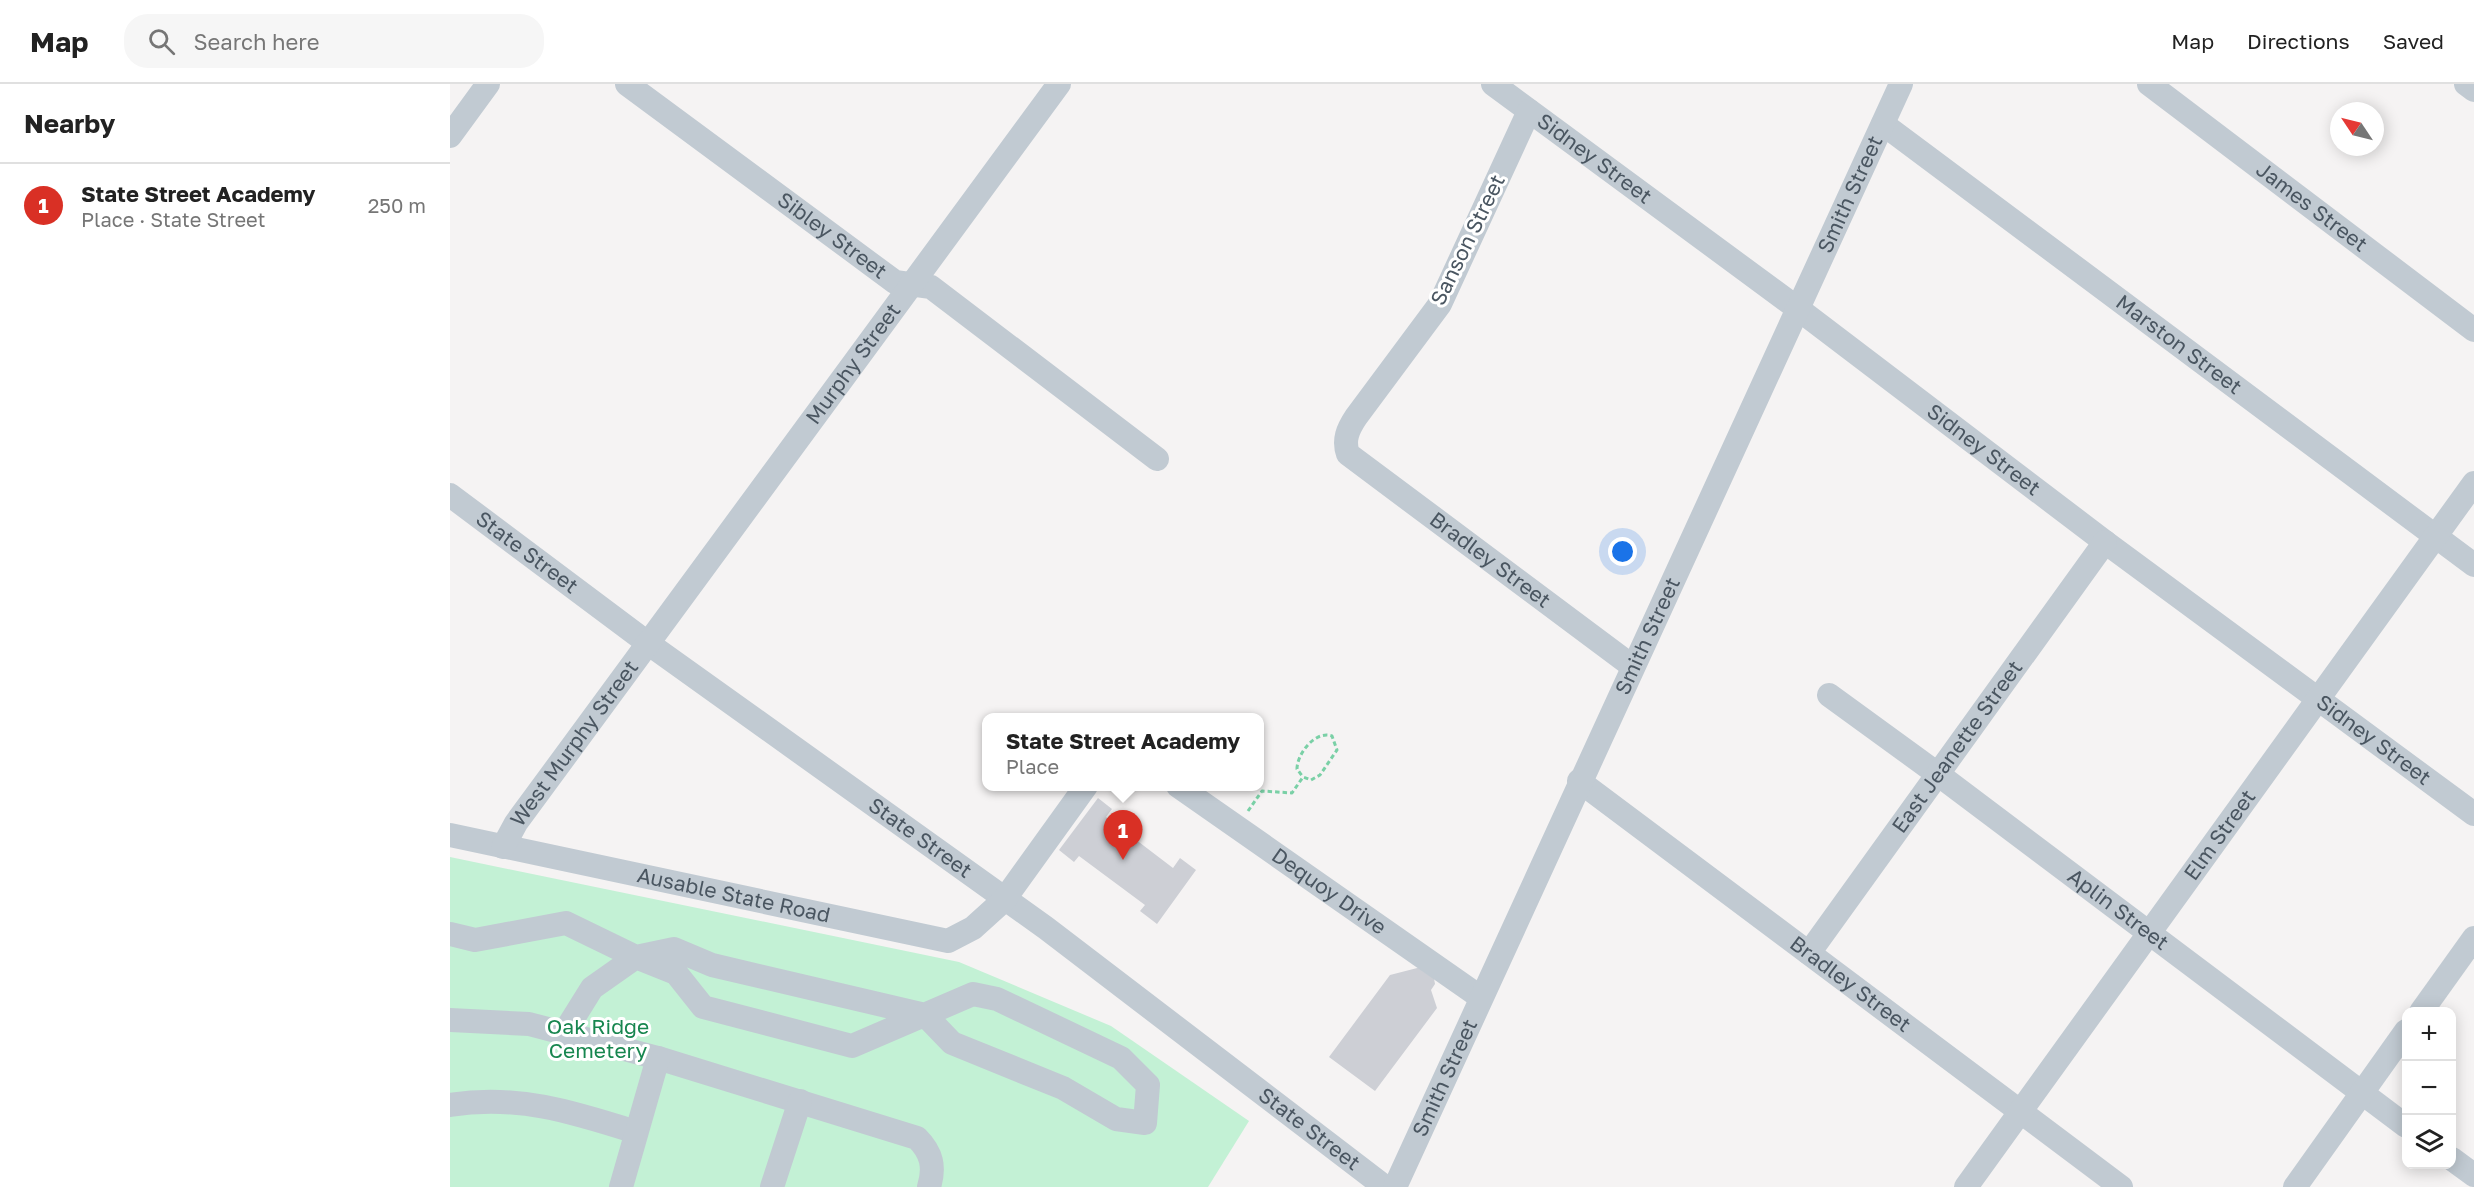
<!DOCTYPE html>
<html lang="en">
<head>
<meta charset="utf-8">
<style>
  body { margin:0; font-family:"Golos Text",sans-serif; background:#f6f6f6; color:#222 }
  .controls { position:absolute; right:18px; bottom:18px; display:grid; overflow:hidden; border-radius:12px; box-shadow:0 3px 15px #0003 }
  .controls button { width:54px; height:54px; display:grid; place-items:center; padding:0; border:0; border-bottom:2px solid #e0e0e0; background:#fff; color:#222; font:30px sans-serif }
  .compass { position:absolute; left:1880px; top:18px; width:54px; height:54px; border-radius:50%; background:#fff; box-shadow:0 3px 15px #0003; rotate:305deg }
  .you { position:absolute; left:1173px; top:468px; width:21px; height:21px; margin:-15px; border:4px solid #fff; border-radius:50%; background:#1a73e8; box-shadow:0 0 0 9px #1a73e833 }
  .badge { display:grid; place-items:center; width:39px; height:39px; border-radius:50%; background:#d93025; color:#fff; font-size:20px; font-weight:700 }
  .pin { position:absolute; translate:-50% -50px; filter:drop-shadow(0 2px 3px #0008) }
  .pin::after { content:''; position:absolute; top:32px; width:21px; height:18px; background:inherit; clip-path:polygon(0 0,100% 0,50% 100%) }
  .popup { position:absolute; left:532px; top:629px; width:282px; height:78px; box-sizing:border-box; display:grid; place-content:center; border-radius:12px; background:#fff; filter:drop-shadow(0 2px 4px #0005); font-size:20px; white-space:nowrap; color:#767676 }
  .popup b { font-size:22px; color:#222 }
  .popup::after { content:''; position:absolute; left:50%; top:100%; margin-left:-12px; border:12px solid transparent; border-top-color:#fff }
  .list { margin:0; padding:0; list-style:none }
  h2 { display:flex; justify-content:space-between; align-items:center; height:78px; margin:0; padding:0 24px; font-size:26px }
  h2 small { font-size:20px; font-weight:400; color:#767676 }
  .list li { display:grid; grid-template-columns:39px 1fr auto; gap:18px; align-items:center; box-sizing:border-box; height:84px; padding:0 24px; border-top:2px solid #e0e0e0 }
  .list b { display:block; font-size:22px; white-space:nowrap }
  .list p { margin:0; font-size:20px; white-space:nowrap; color:#767676 }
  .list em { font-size:20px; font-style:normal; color:#767676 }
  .icon { flex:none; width:33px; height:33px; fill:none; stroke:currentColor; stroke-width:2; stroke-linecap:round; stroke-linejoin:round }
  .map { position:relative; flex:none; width:2024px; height:1103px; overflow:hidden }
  header { display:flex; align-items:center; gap:36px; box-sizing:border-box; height:84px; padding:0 30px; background:#fff; border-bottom:2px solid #e0e0e0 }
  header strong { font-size:28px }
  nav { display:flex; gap:33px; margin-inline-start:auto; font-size:21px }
  .search { width:420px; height:54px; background:#f6f6f6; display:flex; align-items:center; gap:15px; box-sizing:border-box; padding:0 21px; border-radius:24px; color:#767676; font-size:22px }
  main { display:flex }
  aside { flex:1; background:#fff }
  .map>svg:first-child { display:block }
  .green { fill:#c3f1d5 }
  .building { fill:#cdcfd5 }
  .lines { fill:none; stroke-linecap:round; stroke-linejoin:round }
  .path { stroke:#7ad0a6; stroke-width:3; stroke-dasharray:4.5 3; stroke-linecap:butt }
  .minor { stroke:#c1cad2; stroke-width:24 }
  .labels { text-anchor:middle; stroke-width:6; stroke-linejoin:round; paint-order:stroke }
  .street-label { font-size:21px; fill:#4a5661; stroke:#fff }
  .park-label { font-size:21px; fill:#17864f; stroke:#fff }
</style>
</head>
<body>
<header>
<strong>Map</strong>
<div class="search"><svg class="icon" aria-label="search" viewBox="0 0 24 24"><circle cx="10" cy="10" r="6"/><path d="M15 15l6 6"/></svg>Search here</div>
<nav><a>Map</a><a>Directions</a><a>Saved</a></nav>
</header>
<main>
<aside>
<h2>Nearby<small></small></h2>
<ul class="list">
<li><span class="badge">1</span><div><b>State Street Academy</b><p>Place · State Street</p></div><em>250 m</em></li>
</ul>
</aside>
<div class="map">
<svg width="2024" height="1103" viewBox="0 0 2024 1103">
  <rect width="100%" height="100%" fill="#f5f3f3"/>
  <path class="green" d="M0,773l509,105 152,64 138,95 -41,66h-758z"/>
  <path class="building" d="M648,714l14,11 -6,8 67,51 7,-10 16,12 -39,54 -17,-13 5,-6 -66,-49 -5,6 -15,-12z
    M975,882l8,7 2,11 -4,6 6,18 -62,83 -46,-34 61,-82z"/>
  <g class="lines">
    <path class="path" d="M798,727l14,-20 30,2 11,-16 8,3 9,-5 17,-25 -5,-14c-17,-6 -35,18 -35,33l6,8"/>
    <g class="minor">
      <path id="s1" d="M177,0l268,198 36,5 226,172"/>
      <path id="s2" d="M1043,0l304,224 308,234 369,272"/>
      <path id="s3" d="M1699,0l325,246"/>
      <path d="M2016,0l8,6"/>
      <path id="s4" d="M1079,27l-89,193 -84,113c-8,12 -13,23 -8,37l284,212"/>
      <path id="s5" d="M1433,40l591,441"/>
      <path d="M0,52l38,-52"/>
      <path id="s6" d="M0,411l199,149 397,284 339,259"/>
      <path id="s7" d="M1379,611l110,80 467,351"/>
      <path id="s8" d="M1129,697l542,406"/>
      <path id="s9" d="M728,702l302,211"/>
      <path id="s10" d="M0,751l498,106 25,-13 31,-28 82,-114"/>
      <path id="s11" d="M53,763l13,-24 543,-739"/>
      <path d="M0,850l25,6 91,-17 70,34 40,16 27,34 149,39 121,-52 24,5 124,59 27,27 -3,38 -29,-4 -53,-31 -111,-45 -27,-28 -213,-50 -38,-16 -38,8 -44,31 -28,45"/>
      <path id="s12" d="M1359,869l296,-411"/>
      <path d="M1971,928l53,-74"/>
      <path d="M0,936l79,4 129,34 259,80c15,15 18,29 12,49"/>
      <path d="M0,1021c67,-11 123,7 186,27"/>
      <path d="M2002,1075l22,16"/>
      <path d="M171,1103l37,-129"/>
      <path d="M322,1103l28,-86"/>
      <path id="s13" d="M945,1103l506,-1103"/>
      <path id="s14" d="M1516,1103l508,-704"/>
      <path d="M1845,1103l111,-156"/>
    </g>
  </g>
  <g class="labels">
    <g class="street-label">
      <text dy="7" stroke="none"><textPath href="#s2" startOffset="126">Sidney Street</textPath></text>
      <text dy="7" stroke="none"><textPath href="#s13" startOffset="1092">Smith Street</textPath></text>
      <text dy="7" stroke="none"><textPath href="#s3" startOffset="204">James Street</textPath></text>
      <text dy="7" stroke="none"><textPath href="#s1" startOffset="255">Sibley Street</textPath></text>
      <text transform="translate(1018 156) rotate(-64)" y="7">Sanson Street</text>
      <text dy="7" stroke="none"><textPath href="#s5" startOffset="369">Marston Street</textPath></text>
      <text dy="7" stroke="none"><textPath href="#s11" startOffset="597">Murphy Street</textPath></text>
      <text dy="7" stroke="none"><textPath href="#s2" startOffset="612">Sidney Street</textPath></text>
      <text dy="7" stroke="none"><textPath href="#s6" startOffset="96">State Street</textPath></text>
      <text dy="7" stroke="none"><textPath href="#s4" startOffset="570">Bradley Street</textPath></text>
      <text dy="7" stroke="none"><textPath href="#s13" startOffset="606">Smith Street</textPath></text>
      <text dy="7" stroke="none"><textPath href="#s2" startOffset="1098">Sidney Street</textPath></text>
      <text dy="7" stroke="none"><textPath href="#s11" startOffset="126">West Murphy Street</textPath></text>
      <text dy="7" stroke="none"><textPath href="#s12" startOffset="254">East Jeanette Street</textPath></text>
      <text dy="7" stroke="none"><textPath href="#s14" startOffset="434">Elm Street</textPath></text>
      <text dy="7" stroke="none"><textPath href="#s6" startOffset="582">State Street</textPath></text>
      <text dy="7" stroke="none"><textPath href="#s9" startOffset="184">Dequoy Drive</textPath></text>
      <text dy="7" stroke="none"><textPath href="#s10" startOffset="290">Ausable State Road</textPath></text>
      <text dy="7" stroke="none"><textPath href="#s7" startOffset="360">Aplin Street</textPath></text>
      <text dy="7" stroke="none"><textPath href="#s8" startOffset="339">Bradley Street</textPath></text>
      <text dy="7" stroke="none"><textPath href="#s13" startOffset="120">Smith Street</textPath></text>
      <text dy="7" stroke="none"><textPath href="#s6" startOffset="1068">State Street</textPath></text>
    </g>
    <g class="park-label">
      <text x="148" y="950">Oak Ridge<tspan x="148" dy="24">Cemetery</tspan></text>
    </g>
  </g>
</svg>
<div class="controls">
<button>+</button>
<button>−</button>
<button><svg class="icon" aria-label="layers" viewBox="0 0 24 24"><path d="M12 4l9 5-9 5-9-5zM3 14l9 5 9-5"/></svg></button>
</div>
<svg class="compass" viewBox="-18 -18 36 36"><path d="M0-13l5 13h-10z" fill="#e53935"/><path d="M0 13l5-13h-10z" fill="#767676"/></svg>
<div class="you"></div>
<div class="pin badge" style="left:673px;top:776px">1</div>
<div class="popup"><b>State Street Academy</b>Place</div>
</div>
</main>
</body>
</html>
